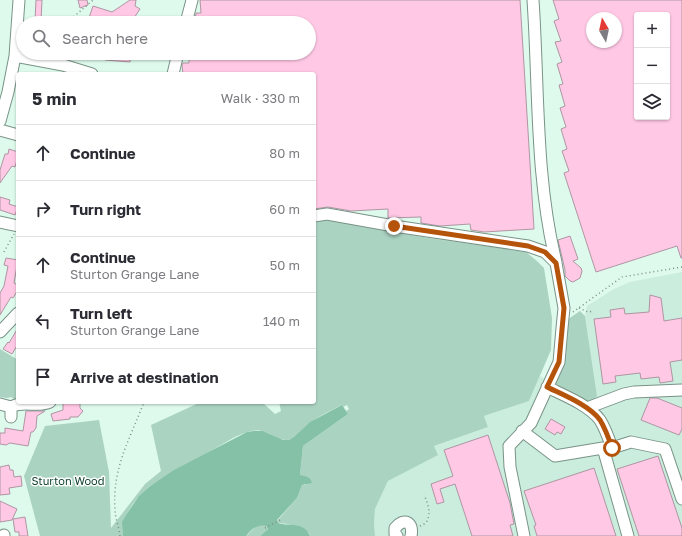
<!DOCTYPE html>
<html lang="en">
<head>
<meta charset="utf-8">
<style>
  body { margin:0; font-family:"Golos Text",sans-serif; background:#f2f2f3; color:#2b2b33 }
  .controls { position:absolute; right:12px; top:12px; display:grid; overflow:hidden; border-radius:4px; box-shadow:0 1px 3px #0004 }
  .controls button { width:36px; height:36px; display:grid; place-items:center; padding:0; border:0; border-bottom:1px solid #e1e1e2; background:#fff; color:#2b2b33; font:20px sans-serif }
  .compass { position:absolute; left:586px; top:12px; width:36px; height:36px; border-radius:50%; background:#fff; box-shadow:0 1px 3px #0004; rotate:351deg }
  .stop { position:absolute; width:12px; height:12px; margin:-9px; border:3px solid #b45309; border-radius:50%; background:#fff }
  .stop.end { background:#b45309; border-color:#fff; box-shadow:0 1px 4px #0008 }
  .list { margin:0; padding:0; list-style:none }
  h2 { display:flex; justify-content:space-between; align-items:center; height:52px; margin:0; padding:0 16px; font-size:17px }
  h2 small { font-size:13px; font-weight:400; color:#7c7c81 }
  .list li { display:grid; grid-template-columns:26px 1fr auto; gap:12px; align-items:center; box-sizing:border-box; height:56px; padding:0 16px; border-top:1px solid #e1e1e2 }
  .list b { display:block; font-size:15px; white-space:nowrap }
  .list p { margin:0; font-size:13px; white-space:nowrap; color:#7c7c81 }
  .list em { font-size:13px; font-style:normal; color:#7c7c81 }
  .icon { flex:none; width:22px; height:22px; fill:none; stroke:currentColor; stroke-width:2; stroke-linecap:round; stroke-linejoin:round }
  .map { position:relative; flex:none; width:682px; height:536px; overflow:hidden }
  .search { position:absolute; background:#fff; box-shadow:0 1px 3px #0004; left:16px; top:16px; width:300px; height:44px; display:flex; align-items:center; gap:10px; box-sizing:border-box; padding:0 14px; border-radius:22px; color:#7c7c81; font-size:15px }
  .panel { position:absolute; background:#fff; box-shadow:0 1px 3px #0004; left:16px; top:72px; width:300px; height:332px; border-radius:4px }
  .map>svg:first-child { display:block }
  .built { fill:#caeddd }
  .green { fill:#abd3c1 }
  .water { fill:#85c1a7 }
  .building { fill:#ffc8e5; stroke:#ae96a2; fill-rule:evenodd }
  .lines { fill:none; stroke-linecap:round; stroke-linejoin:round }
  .minor-casing { stroke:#799387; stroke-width:13 }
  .path { stroke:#7c8f86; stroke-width:1.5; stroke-dasharray:1 3; stroke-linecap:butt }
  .minor { stroke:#fff; stroke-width:11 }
  .route { stroke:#b45309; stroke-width:5 }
  .labels { text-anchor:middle; stroke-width:3; stroke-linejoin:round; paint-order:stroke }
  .park-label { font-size:11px; fill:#154634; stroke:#fff }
</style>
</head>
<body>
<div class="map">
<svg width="682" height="536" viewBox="0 0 682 536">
  <rect width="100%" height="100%" fill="#defaed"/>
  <path class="built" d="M682,272v264h-307l-1,-13 1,-14 13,-28 49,-26 -3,-9 54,-19 -4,-11 45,-15 11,-25 43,28 14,-8 -12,-80 2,-10 27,-17 16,-7z"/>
  <path class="green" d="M328,220l100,18 98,14 12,10 6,6 8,50 -1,32 -22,51 -45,15 4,11 -54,19 4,9 -50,26 -13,28 -1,14 1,13h-65l-1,-3 -21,-9 -10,-1 -1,-2 20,-23 5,-13h4l-6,-10 3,-29 45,-32 -2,-3 3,-2 -2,-4 -4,2 -1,-2c-14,7 -28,13 -39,24 -5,4 -9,10 -15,11 -9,1 -17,-7 -26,-9 -10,-2 -20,3 -29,7l-84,49c-14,12 -28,29 -26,49h-83l-16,-60 21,-50 54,-6 10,52 2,56 34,-44 16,-13 -10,-46 50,-23h61l13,12 6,-3 -2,-9h35v-180z
    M580,311l5,5 12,80 -5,6 -9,2 -31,-20 15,-64z
    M0,349l18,11v40l-4,-1 -3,-2 -4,1 -7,-1z
    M262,525h3l3,4 -8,7h-14l10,-10z"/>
  <path class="water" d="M342,405l6,9 -45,32 -3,29c7,2 10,1 12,8l-10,2 -5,13 -20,22 1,3c12,4 26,-2 32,13h-50l8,-7 -2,-3c-8,-2 -15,3 -20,10h-123l-1,-14 6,-10 11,-16 10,-9 25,-17 73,-38 7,-1h9l20,9h6l5,-3 16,-15z"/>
  <path class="building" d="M36,0h6l-1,21 -6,-1z
    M78,0h9l1,5 -8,3z
    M130,0h6l-1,6 5,3 -6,9 -8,5h-22l-15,-5 4,-12 19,6z
    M200,0h320l14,229 -50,3 -13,-2 -1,-6 -30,2 -19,-3v-6l-33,1v-9l-37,2 -23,-4 -14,2v-135h-131l-1,-9 1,-2h6v-10h120v-30h-114l1,-10h5z
    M553,0h129v258h-1l-4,-12 -81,26 -32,-99 5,-2 -7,-20 5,-2 -6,-20 5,-2 -6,-19 5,-2 -6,-21 4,-1 -6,-20 5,-2 -7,-20 6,-1 -7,-20 5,-2zM637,15h30v102h-30zM592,18h24v24h-24z
    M106,53h25l-1,9 -25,-2z
    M9,149l9,3v5l-3,10 -3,-1 -12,17v-13l5,-16h3z
    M0,197l10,3 -1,4 9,3 -3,8 -15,-5z
    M570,236l8,23 -5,2 8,7 1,3 -2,7 -7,4 -3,-1 -5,-5v-6l-7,-30z
    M6,258l12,2 -4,23 4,2v5l-5,8 -2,-1 -11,18v-22l4,-7 4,-20 -4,-1z
    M650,295l11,3 3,23 18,-3v42l-12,2 3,19 -13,2 -1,-6 -18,2 -1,-6 -25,3 1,6 -13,2 -9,-65 17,-2 -1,-7 14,-2 1,6 24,-2z
    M18,328v16l-6,10 -9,-5 5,-7 1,1z
    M650,398h7l25,10v21l-3,6 -38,-15z
    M63,402h17v6l3,3 -5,6h-8v2l-17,2 -2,-7 12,-4z
    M26,411h19l-8,5 -1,12 -3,4h-2l-3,14 -18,-3 -4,2 -6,-1v-11h5v-5l18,3z
    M551,419l14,8 -4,7 -4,-2 -2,3 -10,-6z
    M488,435l22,68 4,21 -4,1 3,11h-41l-17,-52 -15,5 4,13 -7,2 -6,-20 22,-8 -9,-26z
    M658,456l24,72v8h-43l-22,-67z
    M9,465l1,5h3l1,7 7,-1 1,10 -13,2 1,6 -10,1v-28z
    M594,468l22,68h-79l-3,-10 2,-1 -12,-34z
    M0,501l17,8 -5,11 -12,2z
    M25,517l3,19h-9v-4h-4l-2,-13z"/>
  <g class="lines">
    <g class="minor-casing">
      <path id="minor" d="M533,0c6,87 2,177 23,262
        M186,23l6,-23
        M15,56l48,9 29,9
        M173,74l5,-21
        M0,121l8,-29 7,-36 4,-56
        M0,130l18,5
        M314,216l13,-2 67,12 134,20 17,6 11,11 8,45 -2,20 -3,34 -28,61 -22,23 1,21 14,69
        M0,222l18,4
        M0,332l18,-19
        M547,387c16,8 42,18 53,33 5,8 9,19 12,28
        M0,404l11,3v10
        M11,407c13,-7 26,1 39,-5
        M587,408l37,-14 10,-2 48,-2
        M522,431l33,25 48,-8h9l19,-6 34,7 17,50
        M603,448l25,88
        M4,535v1
        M397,536l-2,-2v-6c9,-11 19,-6 16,8"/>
    </g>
    <path class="path" d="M69,23l1,-3 23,-20
      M4,252l10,-18
      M579,308l9,4 6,-1
      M573,312l49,-35 60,-10
      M420,526l6,-3c5,-9 3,-16 -1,-26
      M265,528l15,-8
      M120,536c-1,-9 -5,-18 -5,-27 -3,-41 15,-70 29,-107"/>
    <use href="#minor" class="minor"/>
  </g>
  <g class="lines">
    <path class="route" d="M394,226l134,20 17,6 11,11 8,45 -5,54 -12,25c16,8 42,18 53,33 5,8 9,19 12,28"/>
  </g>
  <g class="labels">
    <g class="park-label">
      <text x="68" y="485">Sturton Wood</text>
    </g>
  </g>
</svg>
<div class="controls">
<button>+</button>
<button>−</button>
<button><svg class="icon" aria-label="layers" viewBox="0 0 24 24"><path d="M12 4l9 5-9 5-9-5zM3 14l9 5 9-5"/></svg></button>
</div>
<svg class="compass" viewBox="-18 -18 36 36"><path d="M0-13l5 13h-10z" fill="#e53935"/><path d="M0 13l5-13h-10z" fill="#7c7c81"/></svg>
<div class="stop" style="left:612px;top:448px"></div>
<div class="stop end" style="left:394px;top:226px"></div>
<div class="search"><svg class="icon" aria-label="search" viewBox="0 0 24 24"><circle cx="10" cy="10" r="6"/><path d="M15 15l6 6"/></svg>Search here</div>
<section class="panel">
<h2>5 min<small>Walk · 330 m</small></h2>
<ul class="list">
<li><svg class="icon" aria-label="ahead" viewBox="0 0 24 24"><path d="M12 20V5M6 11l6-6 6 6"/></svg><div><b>Continue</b></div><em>80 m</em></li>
<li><svg class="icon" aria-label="right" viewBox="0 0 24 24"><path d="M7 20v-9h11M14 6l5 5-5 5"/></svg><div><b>Turn right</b></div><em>60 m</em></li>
<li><svg class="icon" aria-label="ahead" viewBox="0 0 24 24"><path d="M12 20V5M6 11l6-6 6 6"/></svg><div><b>Continue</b><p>Sturton Grange Lane</p></div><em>50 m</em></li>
<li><svg class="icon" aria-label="left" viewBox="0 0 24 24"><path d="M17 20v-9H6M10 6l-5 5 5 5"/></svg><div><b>Turn left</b><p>Sturton Grange Lane</p></div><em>140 m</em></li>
<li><svg class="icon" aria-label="arrive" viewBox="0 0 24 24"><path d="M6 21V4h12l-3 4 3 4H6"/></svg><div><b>Arrive at destination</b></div></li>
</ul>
</section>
</div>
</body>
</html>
